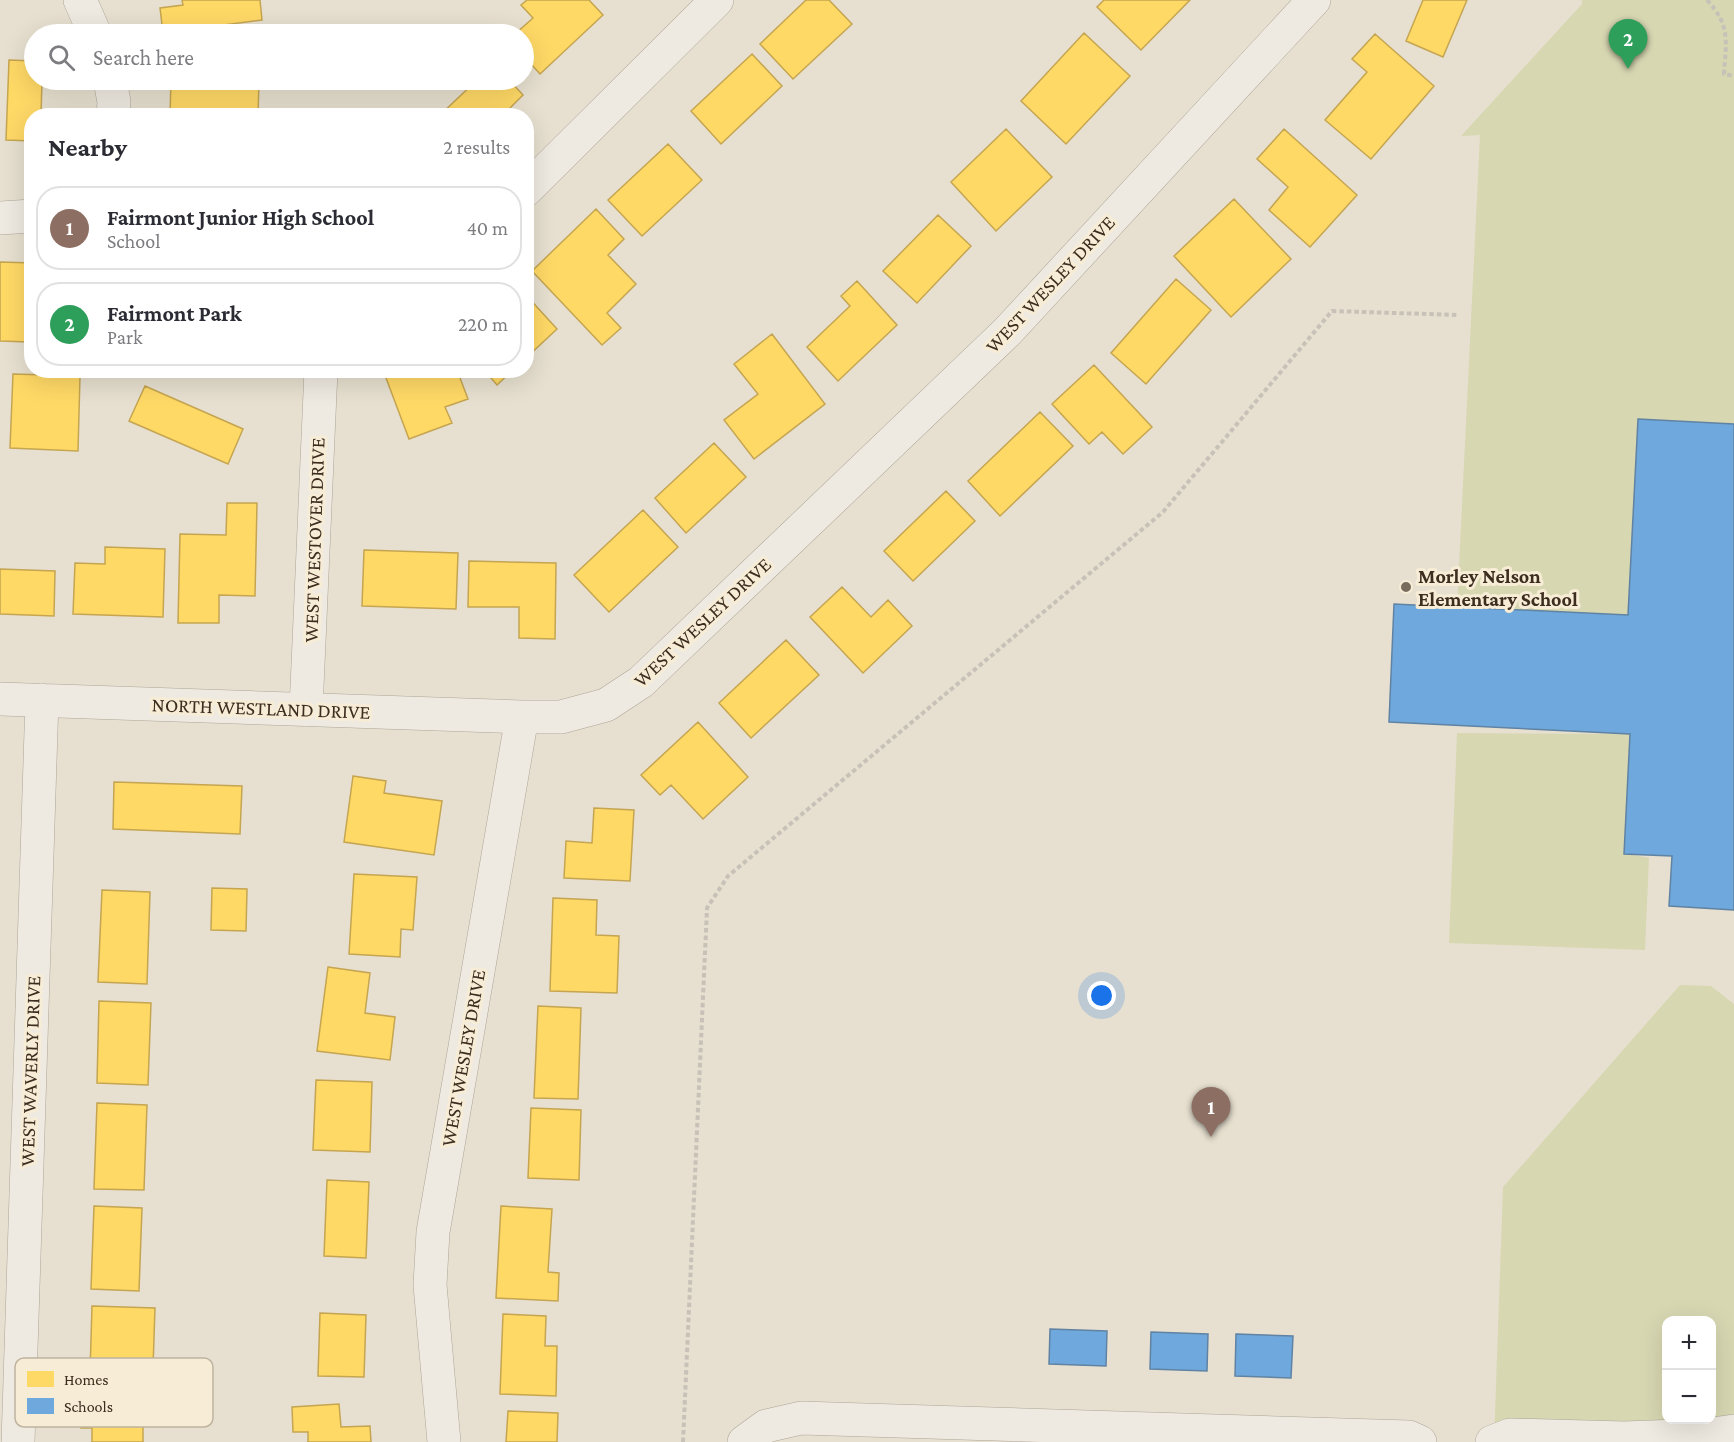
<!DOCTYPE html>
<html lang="en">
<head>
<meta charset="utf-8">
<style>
  body { margin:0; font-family:"Crimson Pro",serif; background:#f7f7f7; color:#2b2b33 }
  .controls { position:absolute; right:18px; bottom:18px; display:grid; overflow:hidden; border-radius:12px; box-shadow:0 6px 24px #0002 }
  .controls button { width:54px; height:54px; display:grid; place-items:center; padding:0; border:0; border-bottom:2px solid #e1e1e2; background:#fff; color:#2b2b33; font:30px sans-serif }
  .you { position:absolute; left:1102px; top:996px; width:21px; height:21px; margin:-15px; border:4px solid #fff; border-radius:50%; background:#1a73e8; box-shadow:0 0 0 9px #1a73e833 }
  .badge { display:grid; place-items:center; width:39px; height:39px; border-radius:50%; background:#786c5d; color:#fff; font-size:20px; font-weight:700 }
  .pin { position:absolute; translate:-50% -50px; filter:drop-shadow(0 2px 3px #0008) }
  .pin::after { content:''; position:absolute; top:32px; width:21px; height:18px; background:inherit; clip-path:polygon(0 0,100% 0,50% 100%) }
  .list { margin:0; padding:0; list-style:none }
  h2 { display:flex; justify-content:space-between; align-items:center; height:78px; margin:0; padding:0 24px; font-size:26px }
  h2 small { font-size:20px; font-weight:400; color:#7c7c81 }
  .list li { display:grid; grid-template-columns:39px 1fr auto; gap:18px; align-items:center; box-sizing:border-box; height:84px; margin:0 12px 12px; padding:0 12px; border:2px solid #e1e1e2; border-radius:24px }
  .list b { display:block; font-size:22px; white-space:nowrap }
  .list p { margin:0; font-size:20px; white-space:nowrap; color:#7c7c81 }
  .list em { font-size:20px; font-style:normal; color:#7c7c81 }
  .icon { flex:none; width:33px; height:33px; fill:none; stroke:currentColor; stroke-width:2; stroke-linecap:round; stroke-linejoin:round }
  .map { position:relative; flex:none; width:1734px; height:1442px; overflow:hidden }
  .search { position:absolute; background:#fff; box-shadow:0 6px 24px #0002; left:24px; top:24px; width:510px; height:66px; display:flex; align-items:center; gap:15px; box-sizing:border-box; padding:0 21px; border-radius:33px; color:#7c7c81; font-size:22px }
  .panel { position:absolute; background:#fff; box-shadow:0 6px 24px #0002; left:24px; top:108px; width:510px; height:270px; border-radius:24px }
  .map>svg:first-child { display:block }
  .green { fill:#d7d7b2; fill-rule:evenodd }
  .homes { fill:#ffd966; stroke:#c5a551; stroke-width:1.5 }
  .schools { fill:#6fa8dc; stroke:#6083a3; stroke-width:1.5 }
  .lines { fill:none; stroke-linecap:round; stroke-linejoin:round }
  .minor-casing { stroke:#aca598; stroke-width:34 }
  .path { stroke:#c7c1b8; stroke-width:4; stroke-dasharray:4.5 3; stroke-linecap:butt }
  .minor { stroke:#efeae1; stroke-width:33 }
  .poi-dot { fill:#786c5d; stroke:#f7edd6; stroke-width:2 }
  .labels { text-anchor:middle; stroke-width:6; stroke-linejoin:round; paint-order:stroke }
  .street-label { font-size:20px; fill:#3d2d1f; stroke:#f7edd6 }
  .poi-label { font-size:20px; font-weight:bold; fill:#3d2d1f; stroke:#f7edd6; text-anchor:start }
  .key { fill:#f7edd6; stroke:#bfb39f; stroke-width:1.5 }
  .key-label { font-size:16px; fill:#3d2d1f }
</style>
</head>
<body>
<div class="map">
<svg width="1734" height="1442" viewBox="0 0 1734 1442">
  <rect width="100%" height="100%" fill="#e7e0d0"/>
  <path class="green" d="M1582,0h152v424l-96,-4 -10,195 -171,-7 23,-473 -19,1 121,-132z
    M1457,733l173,1 -6,119 25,5 -4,92 -196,-7z
    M1680,985l31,1 23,18v438h-240l9,-255zM1666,1320h46v100h-46z"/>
  <path class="homes" d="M182,0h78l2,20 -99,13 -3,-25 23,-3z
    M527,0h62l14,15 -63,59 -16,-18v-22h-9l18,-16 -12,-13z
    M806,0h23l23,24 -59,55 -33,-35z
    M1104,0h86l-49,50 -44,-43z
    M1423,0h44l-24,57 -37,-16z
    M1084,33l46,43 -64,68 -45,-43z
    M1375,34l59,52 -63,73 -46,-39 42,-48 -15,-13z
    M752,54l30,32 -61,58 -30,-33z
    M9,60l25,1v19h8l-1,36h-9v25l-26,-1z
    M171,80h88l-1,36h-88z
    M477,80h32l14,15 -21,21h-63z
    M1006,129l46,48 -56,54 -45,-49z
    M1284,129l73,66 -47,52 -41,-37 19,-23 -31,-28z
    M668,144l34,36 -60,56 -34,-36z
    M1234,199l57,60 -60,58 -57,-61z
    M596,209l28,30 -16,16 28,29 -29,29 14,15 -19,17 -70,-74z
    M938,215l33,31 -54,57 -34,-32z
    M0,262l32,1 -3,79 -29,-1z
    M1176,279l35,31 -65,74 -35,-31z
    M857,281l40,44 -59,56 -31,-34 43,-41 -9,-10z
    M526,295l31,34 -31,29z
    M772,334l53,70 -71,55 -30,-39 34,-26 -24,-30z
    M1094,365l58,62 -29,27 -21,-22 -13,12 -37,-40z
    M383,370h45l2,6 14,-6h13l11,29 -23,8 7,16 -43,16z
    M484,370h29l-16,15z
    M13,374l67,2 -2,75 -68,-3z
    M145,386l98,43 -15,35 -99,-43z
    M1040,412l33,34 -73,70 -32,-35z
    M714,443l32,34 -60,56 -31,-35z
    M946,491l29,30 -62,60 -29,-30z
    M227,503h30l-2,93 -36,-1v28h-41l2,-89 46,1z
    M643,510l35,37 -69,65 -35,-37z
    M105,547l60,2 -2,68 -90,-3 2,-51 30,1z
    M364,550l94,3 -2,56 -94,-3z
    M469,561l87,2 -1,76 -36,-1v-31h-51z
    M0,569l55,2 -1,45 -54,-2z
    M842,587l29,30 17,-17 24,26 -49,47 -53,-56z
    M786,640l33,35 -68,63 -32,-35z
    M698,722l50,55 -45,42 -32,-34 -11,10 -19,-20z
    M353,776l33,5 -2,12 58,8 -8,54 -90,-13z
    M114,782l128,4 -2,48 -127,-5z
    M594,808l40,2 -4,71 -66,-3 2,-37 26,2z
    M354,874l63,3 -4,53 -12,-1 -1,28 -51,-3z
    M212,888l35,1 -1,42 -35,-1z
    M102,890l48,2 -3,92 -49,-2z
    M553,898l44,2 -1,35 23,1 -2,57 -67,-2z
    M328,967l42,6 -5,40 30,4 -5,43 -73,-9z
    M99,1001l52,2 -3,82 -51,-2z
    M538,1006l43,2 -3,91 -44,-1z
    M316,1080l56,2 -2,70 -57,-2z
    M97,1103l50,2 -3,85 -50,-1z
    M531,1108l50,2 -2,70 -51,-2z
    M327,1180l42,2 -3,76 -42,-2z
    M94,1206l48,2 -3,83 -48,-2z
    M501,1206l51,3 -4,63 11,1 -1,28 -62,-3z
    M92,1306l63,2 -3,89 -80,-3 1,-21h17z
    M320,1313l46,2 -2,62 -46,-1z
    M503,1314l43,2 -1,30h12l-1,50 -56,-2z
    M339,1404l2,23 29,-1 1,16h-63v-10h-15l-1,-25z
    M81,1407l62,1v34h-51v-14h-11z
    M508,1411l50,2 -1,29h-51z"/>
  <path class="schools" d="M1638,419l96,5v486l-65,-4 3,-50 -48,-2 6,-120 -241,-12 5,-118 234,11z
    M1050,1329l57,2 -1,35 -57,-2z
    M1151,1332l57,2 -1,37 -57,-2z
    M1236,1334l57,2 -2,42 -56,-2z"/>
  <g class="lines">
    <g class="minor-casing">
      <path id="minor" d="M80,0l15,34
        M110,80l4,22 -1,14
        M526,190l191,-190
        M0,218l32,-2
        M0,699l522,18
        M306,710l15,-340
        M18,1442l24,-742
        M444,1442l-14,-157 3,-53 89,-515h39l45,-12 35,-23 366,-350 307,-332
        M744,1442l22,-16 35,-8 608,19 11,5
        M1492,1442l18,-7 114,3 82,-3 28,-4"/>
    </g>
    <path class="path" d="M1707,0c24,26 19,41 17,74l10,2
      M683,1442l24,-534 21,-32 435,-364 169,-201 126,4"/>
    <use href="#minor" class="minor"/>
  </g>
  <circle class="poi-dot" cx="1406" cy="587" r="6"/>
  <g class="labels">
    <g class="street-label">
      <text transform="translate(1050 284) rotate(-47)" y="7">WEST WESLEY DRIVE</text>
      <text transform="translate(314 540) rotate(-88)" y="7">WEST WESTOVER DRIVE</text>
      <text transform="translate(702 622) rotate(-43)" y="7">WEST WESLEY DRIVE</text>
      <text transform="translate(261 708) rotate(2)" y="7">NORTH WESTLAND DRIVE</text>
      <text transform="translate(463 1058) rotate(-80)" y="7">WEST WESLEY DRIVE</text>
      <text transform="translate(30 1071) rotate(-88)" y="7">WEST WAVERLY DRIVE</text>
    </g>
    <g class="poi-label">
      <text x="1418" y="583">Morley Nelson<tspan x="1418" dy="23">Elementary School</tspan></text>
    </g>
  </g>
  <rect x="15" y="1358" width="198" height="69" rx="9" class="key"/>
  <rect x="27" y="1371" width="27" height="16" fill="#ffd966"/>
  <rect x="27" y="1398" width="27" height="16" fill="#6fa8dc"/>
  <g class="key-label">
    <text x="64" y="1385">Homes</text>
    <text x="64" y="1412">Schools</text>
  </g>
</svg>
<div class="controls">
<button>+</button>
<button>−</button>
</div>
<div class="you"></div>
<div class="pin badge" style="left:1211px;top:1137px;background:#8d6e63">1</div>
<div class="pin badge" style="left:1628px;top:69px;background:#2e9e5b">2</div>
<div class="search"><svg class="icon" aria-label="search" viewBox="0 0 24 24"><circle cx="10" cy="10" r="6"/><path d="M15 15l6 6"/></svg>Search here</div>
<section class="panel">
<h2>Nearby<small>2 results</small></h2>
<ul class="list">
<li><span class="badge" style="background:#8d6e63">1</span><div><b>Fairmont Junior High School</b><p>School</p></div><em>40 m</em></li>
<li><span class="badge" style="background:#2e9e5b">2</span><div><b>Fairmont Park</b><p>Park</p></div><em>220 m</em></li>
</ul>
</section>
</div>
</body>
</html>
